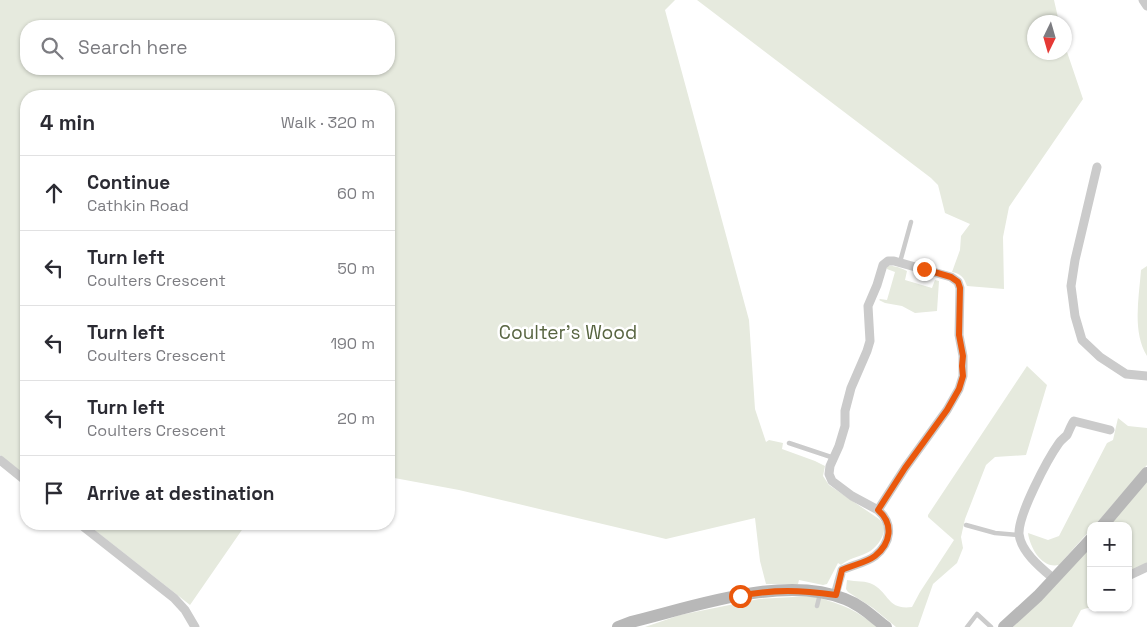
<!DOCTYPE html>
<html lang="en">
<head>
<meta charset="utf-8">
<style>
  body { margin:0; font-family:"Space Grotesk",sans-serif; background:#f2f2f3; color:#2b2b33 }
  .controls { position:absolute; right:15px; bottom:15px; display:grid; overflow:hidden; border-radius:10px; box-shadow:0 1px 4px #0004 }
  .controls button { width:45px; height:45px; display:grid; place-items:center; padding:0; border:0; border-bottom:1px solid #e1e1e2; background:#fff; color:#2b2b33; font:25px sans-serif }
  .compass { position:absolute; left:1027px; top:15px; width:45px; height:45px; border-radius:50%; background:#fff; box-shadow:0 1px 4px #0004; rotate:185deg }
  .stop { position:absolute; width:15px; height:15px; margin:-11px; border:4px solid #ea580c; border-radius:50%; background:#fff }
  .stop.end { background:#ea580c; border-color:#fff; box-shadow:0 1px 5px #0008 }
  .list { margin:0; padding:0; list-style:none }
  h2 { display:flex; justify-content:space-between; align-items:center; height:65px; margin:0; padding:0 20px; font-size:21px }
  h2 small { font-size:16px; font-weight:400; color:#7c7c81 }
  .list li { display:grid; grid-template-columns:32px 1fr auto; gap:15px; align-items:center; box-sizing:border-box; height:75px; padding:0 20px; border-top:1px solid #e1e1e2 }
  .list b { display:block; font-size:19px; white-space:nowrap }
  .list p { margin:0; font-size:16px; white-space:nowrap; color:#7c7c81 }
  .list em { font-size:16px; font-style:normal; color:#7c7c81 }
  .icon { flex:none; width:28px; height:28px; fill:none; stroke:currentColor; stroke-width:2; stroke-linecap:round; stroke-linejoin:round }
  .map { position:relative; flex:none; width:1147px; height:627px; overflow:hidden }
  .search { position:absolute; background:#fff; box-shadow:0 1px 4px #0004; left:20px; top:20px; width:375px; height:55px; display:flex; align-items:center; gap:12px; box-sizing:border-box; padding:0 18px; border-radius:20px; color:#7c7c81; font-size:19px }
  .panel { position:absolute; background:#fff; box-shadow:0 1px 4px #0004; left:20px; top:90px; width:375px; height:440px; border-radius:20px }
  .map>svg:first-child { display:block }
  .green { fill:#e6eade; fill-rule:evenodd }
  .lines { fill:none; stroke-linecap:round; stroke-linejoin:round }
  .service { stroke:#cbcbcb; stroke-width:4.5 }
  .minor { stroke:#cbcbcb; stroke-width:9 }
  .secondary { stroke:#b8b8b8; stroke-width:12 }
  .route { stroke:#ea580c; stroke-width:6 }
  .labels { text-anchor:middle; stroke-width:5; stroke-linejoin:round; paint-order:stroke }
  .park-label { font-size:19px; fill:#586541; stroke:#fff }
</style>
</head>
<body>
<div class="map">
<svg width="1147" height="627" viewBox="0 0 1147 627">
  <rect width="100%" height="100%" fill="#fff"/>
  <path class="green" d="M0,0h675l-10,10 84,310 6,89 11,33 3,-2 14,3 -1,6 33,12 10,5 -2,10 6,9 50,34c5,5 7,10 3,18 -10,21 -26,16 -41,28l-3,-2 -11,21 -4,1 -24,-5 -1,4h-32l-6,-23 -5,-43 -89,21 -207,-49 -70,-13v-381h-363v380l-26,-21zM26,26h363v43h-363z
    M697,0h357l5,22h-25v30h30l1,-6 18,53 -74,108 -6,30 1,52 -37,-3c-3,-9 -6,-12 -15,-14l8,-22 1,-14 9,-12 -25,-11 -7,-28 -7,-7z
    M886,266c7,-1 15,2 21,5l-2,9 27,8 3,-8 4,1 -2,30 -22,2 -13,-7 -17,-3 -6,-3 1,-1 7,1 8,-28 -8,-3z
    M1147,266v90c-15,-25 -8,-58 -6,-86z
    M1027,366l20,19 -21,70 -31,2 -9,8 -21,54 -4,18 2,11 -6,15 -24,21 -15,43h-22l-23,-19 -25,-16 -2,-3 1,-9c9,2 19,0 27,5 16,10 14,25 38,22l8,-15 34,-52 -26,-23v-2z
    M1118,418l10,8 19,2v37l-53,61h-3v3l-32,36c-17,4 -29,-17 -31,-32l20,7 11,-4 48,-93 6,-3z
    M1147,481v83l-19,9v-47h-21z
    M87,524h159l-56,81z
    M1091,544v63l-10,3 -9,17h-59z
    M811,596c28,7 43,12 66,31h-232l35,-12 79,-16z"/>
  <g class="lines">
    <path class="service" d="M900,262l11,-40
      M789,443l45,15
      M966,525l29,8 24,2
      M817,606l3,-12
      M967,627l10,-13 14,13"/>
    <path class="minor" d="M1143,0l4,6
      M1097,167l-22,93 -4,26 4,30 7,24 18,17 26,17 21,2
      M0,460l26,21
      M80,524l94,74 11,12 10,17
      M1128,576l19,-9
      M1054,579c-13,-11 -33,-27 -35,-45 -1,-19 28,-74 40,-91 2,-3 5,-5 8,-8 2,-4 4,-10 7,-14l36,9
      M835,595l7,-25c10,-5 24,-7 33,-14 16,-13 19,-32 3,-46l27,-42 42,-58 12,-21 4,-13v-20l-4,-21 1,-47 -2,-6 -7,-5 -57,-16h-6l-5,4 -6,20 -9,21 2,35 -3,10 -16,37 -6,23v15l-6,20 -9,20 -1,8 3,7 20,15 26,14"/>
    <path class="secondary" d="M1102,526l45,-53
      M618,627l13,-5c62,-15 153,-48 214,-23 16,6 28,18 41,28
      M1004,627l34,-31 53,-57"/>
  </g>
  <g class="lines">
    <path class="route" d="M740,596c35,-7 60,-6 96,-1l6,-25c10,-5 24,-7 33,-14 16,-13 19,-32 3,-46l27,-42 42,-58 12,-21 4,-13 -1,-10 1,-10 -4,-21 1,-47 -2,-6 -7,-5 -27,-8"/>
  </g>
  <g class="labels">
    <g class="park-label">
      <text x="568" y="339">Coulter's Wood</text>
    </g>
  </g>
</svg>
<div class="controls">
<button>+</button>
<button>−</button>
</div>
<svg class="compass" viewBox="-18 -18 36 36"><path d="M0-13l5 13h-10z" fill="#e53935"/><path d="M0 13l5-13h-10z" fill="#7c7c81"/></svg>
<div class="stop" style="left:740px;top:596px"></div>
<div class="stop end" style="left:924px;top:269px"></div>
<div class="search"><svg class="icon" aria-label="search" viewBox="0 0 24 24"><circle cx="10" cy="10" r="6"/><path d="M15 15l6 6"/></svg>Search here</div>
<section class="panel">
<h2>4 min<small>Walk · 320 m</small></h2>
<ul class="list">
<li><svg class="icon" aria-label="ahead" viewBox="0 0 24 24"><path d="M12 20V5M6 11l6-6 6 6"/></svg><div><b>Continue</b><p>Cathkin Road</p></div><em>60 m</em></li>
<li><svg class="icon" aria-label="left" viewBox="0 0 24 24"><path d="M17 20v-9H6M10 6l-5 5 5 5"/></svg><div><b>Turn left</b><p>Coulters Crescent</p></div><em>50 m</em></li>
<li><svg class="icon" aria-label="left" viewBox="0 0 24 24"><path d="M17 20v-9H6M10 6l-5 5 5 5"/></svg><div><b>Turn left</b><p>Coulters Crescent</p></div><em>190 m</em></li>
<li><svg class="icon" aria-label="left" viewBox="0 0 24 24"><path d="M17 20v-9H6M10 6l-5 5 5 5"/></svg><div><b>Turn left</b><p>Coulters Crescent</p></div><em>20 m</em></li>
<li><svg class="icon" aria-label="arrive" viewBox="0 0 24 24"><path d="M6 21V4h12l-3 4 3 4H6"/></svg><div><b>Arrive at destination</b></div></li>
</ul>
</section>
</div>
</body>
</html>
